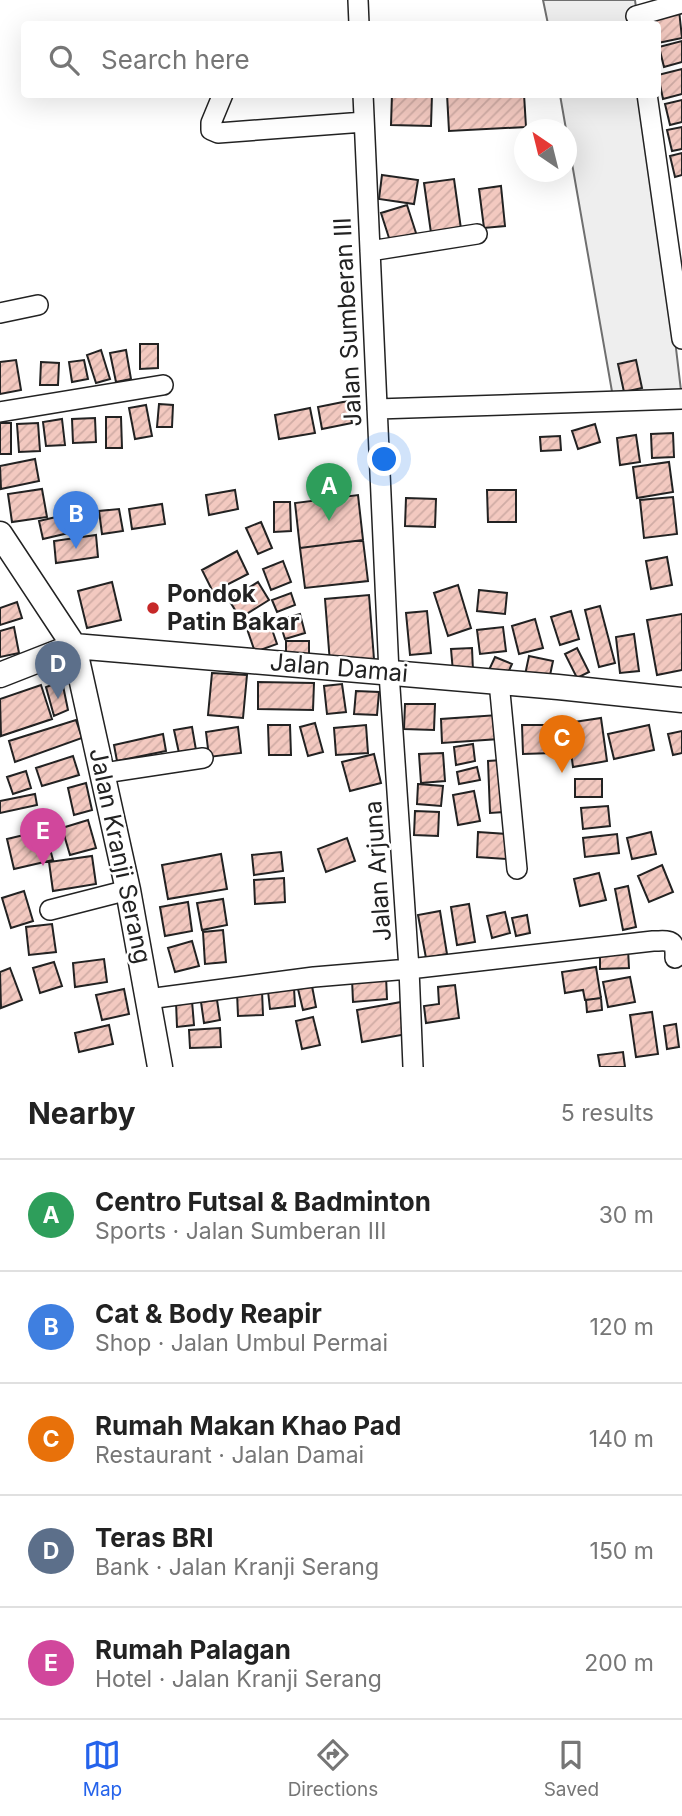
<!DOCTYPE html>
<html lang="en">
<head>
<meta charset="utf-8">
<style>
  body { margin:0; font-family:Inter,sans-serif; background:#f6f6f6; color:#222 }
  .compass { position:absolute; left:514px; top:119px; width:63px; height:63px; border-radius:50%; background:#fff; box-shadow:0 7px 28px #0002; rotate:325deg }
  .you { position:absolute; left:385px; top:460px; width:24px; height:24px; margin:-18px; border:5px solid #fff; border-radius:50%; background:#1a73e8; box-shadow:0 0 0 10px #1a73e833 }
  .badge { display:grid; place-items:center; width:46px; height:46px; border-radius:50%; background:#2563eb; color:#fff; font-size:23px; font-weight:700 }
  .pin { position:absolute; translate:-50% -58px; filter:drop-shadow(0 2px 4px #0008) }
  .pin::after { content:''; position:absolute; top:37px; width:24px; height:21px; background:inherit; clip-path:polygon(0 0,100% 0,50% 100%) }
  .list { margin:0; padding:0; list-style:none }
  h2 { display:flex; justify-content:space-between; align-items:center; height:91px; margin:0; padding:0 28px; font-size:30px }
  h2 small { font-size:23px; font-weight:400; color:#767676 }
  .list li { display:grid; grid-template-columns:46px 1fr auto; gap:21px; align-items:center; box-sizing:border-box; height:112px; padding:0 28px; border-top:2px solid #e0e0e0 }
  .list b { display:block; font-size:26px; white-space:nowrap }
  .list p { margin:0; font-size:23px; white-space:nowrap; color:#767676 }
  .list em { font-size:23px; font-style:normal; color:#767676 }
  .icon { flex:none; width:38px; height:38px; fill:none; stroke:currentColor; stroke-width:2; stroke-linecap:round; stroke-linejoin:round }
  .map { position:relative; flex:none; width:682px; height:1067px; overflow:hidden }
  .search { position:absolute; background:#fff; box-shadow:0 7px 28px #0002; left:21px; right:21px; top:21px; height:77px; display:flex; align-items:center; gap:18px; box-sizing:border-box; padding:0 24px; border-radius:7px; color:#767676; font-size:26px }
  .sheet { height:651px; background:#fff }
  nav { display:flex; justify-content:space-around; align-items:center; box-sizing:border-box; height:98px; border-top:2px solid #e0e0e0; background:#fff; font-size:19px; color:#767676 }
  nav a { display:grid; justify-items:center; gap:4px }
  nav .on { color:#2563eb }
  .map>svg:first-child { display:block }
  .green { fill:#eee; stroke:#6f6f6f; stroke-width:2 }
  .building { fill:url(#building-hatch); stroke:#222; stroke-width:2 }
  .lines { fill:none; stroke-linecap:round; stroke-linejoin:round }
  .minor-casing { stroke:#222; stroke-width:22 }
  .major-casing { stroke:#222; stroke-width:27 }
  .minor { stroke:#fff; stroke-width:19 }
  .major { stroke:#fff; stroke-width:24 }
  .poi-dot { fill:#c62828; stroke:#fff; stroke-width:2.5 }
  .labels { text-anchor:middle; stroke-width:5; stroke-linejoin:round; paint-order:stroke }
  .street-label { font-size:24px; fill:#222; stroke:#fff }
  .poi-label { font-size:24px; font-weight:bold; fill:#222; stroke:#fff; text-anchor:start }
</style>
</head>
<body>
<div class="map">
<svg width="682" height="1067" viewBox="0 0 682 1067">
  <defs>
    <pattern id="building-hatch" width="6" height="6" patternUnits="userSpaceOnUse" patternTransform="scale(1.75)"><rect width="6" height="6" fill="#f3c9c0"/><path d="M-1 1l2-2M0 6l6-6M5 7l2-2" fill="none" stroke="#d0aca5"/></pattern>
  </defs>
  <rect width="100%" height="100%" fill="#fff"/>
  <path class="green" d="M543,0h92l3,24h-90z
    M560,95h86l36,304 -68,4z"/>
  <path class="building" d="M679,10l3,28 -24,5v-19h-10l-2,-6z
    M682,41v21l-18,5 -5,-20z
    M682,69v25l-19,5 -5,-24z
    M392,94h40l-1,32 -40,-1z
    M447,94h77l2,33 -77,4z
    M682,100v22l-12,3 -5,-21z
    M682,127v22l-10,2 -5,-21z
    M682,153v22l-7,2 -5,-21z
    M382,175l36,5 -4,24 -35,-5z
    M454,179l7,50 -30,4 -7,-50z
    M501,186l4,40 -21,2 -5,-39z
    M407,205l9,28 -26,8 -9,-28z
    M140,344h18v24l-18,1z
    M101,350l9,29 -14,4 -9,-28z
    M126,350l5,29 -15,3 -6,-29z
    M16,360l5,30 -21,4v-32z
    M84,360l4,19 -16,3 -3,-20z
    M636,360l6,28 -18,4 -6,-28z
    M41,362l18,1 -1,22h-18z
    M348,401l4,22 -30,6 -4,-22z
    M159,404l14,1 -1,22h-15z
    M146,405l6,31 -17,3 -6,-31z
    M310,408l5,25 -36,6 -4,-24z
    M106,417h15l1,31h-16z
    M95,418l1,24 -23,1 -1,-24z
    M62,419l3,26 -19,1 -3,-24z
    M0,423h11v31h-11z
    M38,423l2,28 -21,1 -2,-28z
    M595,424l5,18 -22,7 -6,-18z
    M673,433l1,24 -22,1 -1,-24z
    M636,435l4,27 -20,3 -3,-27z
    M560,436l1,14 -20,1 -1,-14z
    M35,459l4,22 -38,8 -1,-23z
    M669,462l4,30 -36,6 -4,-31z
    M42,489l5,28 -35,5 -4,-28z
    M235,490l3,19 -29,6 -3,-20z
    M487,490h29v32h-28z
    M358,495l5,45 -63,8 -5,-45z
    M673,497l4,37 -33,4 -4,-38z
    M406,498l30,1 -1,28 -30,-1z
    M274,502h16l1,29 -17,1z
    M162,504l3,20 -33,5 -3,-20z
    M119,509l4,22 -21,3 -3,-23z
    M86,510l4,18 -47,11 -4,-18z
    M261,522l11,26 -14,6 -12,-26z
    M96,535l2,22 -42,6 -2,-22z
    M363,540l5,41 -63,7 -5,-40z
    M237,551l11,23 -35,18 -11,-22z
    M667,557l5,28 -21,4 -5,-28z
    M283,561l8,21 -20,8 -8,-21z
    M112,582l9,38 -34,8 -9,-37z
    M258,582l11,18 -29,18 -11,-18z
    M458,585l13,43 -23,8 -14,-43z
    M479,590l28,3 -2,21 -28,-3z
    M291,593l4,12 -18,7 -5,-12z
    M369,595l5,64 -44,4 -5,-64z
    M17,602l5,16 -22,7v-17z
    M600,606l15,57 -16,4 -14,-57z
    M427,611l4,42 -21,2 -4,-42z
    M571,611l8,28 -19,6 -9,-28z
    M300,614l5,19 -20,6 -6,-19z
    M682,614v56l-25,5 -10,-55z
    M267,615l10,29 -22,8 -10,-29z
    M535,619l8,29 -24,6 -7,-28z
    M14,627l5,26 -19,4v-26z
    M503,627l3,24 -26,3 -3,-24z
    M634,634l5,37 -19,2 -4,-36z
    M286,641h23v14l-23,1z
    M472,648l1,23 -20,1 -2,-23z
    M577,648l12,24 -12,6 -12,-24z
    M529,656l24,5 -4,19 -24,-5z
    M495,657l17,7 -6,13 -17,-7z
    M212,673l35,2 -4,43 -35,-3z
    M62,681l6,29 -14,6 -8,-29z
    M258,682l56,1 -1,27 -55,-1z
    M342,684l4,28 -19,2 -3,-28z
    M41,685l11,34 -51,17 -1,-37z
    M356,691l23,1 -2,23 -23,-1z
    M405,704h30l-1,26 -30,-1z
    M498,715l1,24 -57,4 -1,-24z
    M601,718l6,43 -34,6 -6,-44z
    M76,720l6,18 -67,24 -6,-21z
    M315,723l8,29 -15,4 -8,-29z
    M268,725h22l1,30h-22z
    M366,725l2,28 -32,2 -2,-27z
    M522,725h31v28l-30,1z
    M649,725l5,25 -40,9 -6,-25z
    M192,727l4,23 -17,3 -5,-23z
    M238,727l3,26 -32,4 -3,-25z
    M682,731v22l-9,2 -5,-21z
    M163,734l3,17 -49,10 -3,-16z
    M473,744l2,17 -19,4 -2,-18z
    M443,753l2,28 -24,2 -2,-29z
    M374,754l7,29 -31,8 -8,-29z
    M73,756l6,19 -37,11 -6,-18z
    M502,760l2,52 -14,1 -2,-52z
    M477,767l3,13 -21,4 -2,-12z
    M26,771l5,17 -18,6 -6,-17z
    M575,779h27v18h-27z
    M86,783l6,27 -18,5 -6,-27z
    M418,784l25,2 -2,20 -24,-2z
    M474,791l6,30 -22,4 -5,-30z
    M35,794l2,11 -37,8v-12z
    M608,806l2,20 -27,3 -2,-21z
    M415,811l24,1 -1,24 -24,-1z
    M88,820l8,28 -26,7 -8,-27z
    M45,830l8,30 -39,9 -7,-30z
    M478,832l29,2 -1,25 -29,-2z
    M651,832l5,22 -24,5 -5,-21z
    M617,834l2,19 -34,4 -2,-19z
    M347,838l8,23 -29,11 -8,-23z
    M281,852l2,19 -29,4 -2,-20z
    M221,854l6,35 -59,10 -6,-34z
    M92,856l4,28 -43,7 -4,-29z
    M662,865l11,27 -24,10 -11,-26z
    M599,873l7,27 -26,6 -6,-27z
    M284,878l1,24 -30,2 -1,-24z
    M628,886l8,41 -13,3 -8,-41z
    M24,891l9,30 -22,7 -9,-30z
    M223,899l4,26 -25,5 -5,-27z
    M188,902l4,29 -27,5 -5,-29z
    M469,904l6,38 -18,3 -6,-38z
    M440,911l7,43 -21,4 -8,-43z
    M505,912l5,21 -18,5 -5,-22z
    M527,915l3,18 -14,3 -4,-18z
    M52,924l4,28 -27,3 -3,-28z
    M223,930l3,32 -21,2 -2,-32z
    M192,941l7,25 -24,6 -7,-24z
    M628,949l1,19 -29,1v-19z
    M104,959l3,23 -32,5 -2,-24z
    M54,962l8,24 -22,7 -7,-25z
    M596,967l5,31 -16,2 -2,-10 -18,3 -3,-21z
    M10,968l12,32 -21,8 -1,-36z
    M386,976l1,23 -34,3 -1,-23z
    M630,977l5,25 -27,5 -5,-25z
    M455,985l4,33 -33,5 -2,-17 15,-2 -1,-17z
    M312,986l4,21 -13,3 -5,-21z
    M294,988l1,18 -25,3 -2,-18z
    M124,989l5,25 -27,6 -6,-25z
    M262,991l1,24 -25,1 -1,-24z
    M601,998l1,12 -15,2 -1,-12z
    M217,1000l3,20 -16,3 -3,-21z
    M192,1001l2,24 -17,2 -1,-25z
    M401,1002l6,32 -45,8 -5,-32z
    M652,1012l6,42 -22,3 -6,-42z
    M313,1017l7,28 -18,4 -6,-28z
    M676,1024l3,23 -12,2 -3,-23z
    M109,1025l4,19 -34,8 -4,-19z
    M220,1028l1,19 -31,1 -1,-18z
    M623,1052l2,15h-25l-2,-12z"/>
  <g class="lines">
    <g class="minor-casing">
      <path id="minor" d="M358,0l1,24
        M636,16l46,-13
        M223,94l-12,29v7l7,3 146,-11
        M363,94l26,579 20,296 4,98
        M647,94l35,245
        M370,251l107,-17
        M0,313l38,-8
        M377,409l305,-10
        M0,412l163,-27
        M499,682l18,187
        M104,773l99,-15
        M50,910l78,-20
        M148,999l166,-22 95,-8 244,-28c16,0 23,-3 22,17"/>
    </g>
    <g class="major-casing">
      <path id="major" d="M0,534l74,112 54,244 32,177
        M0,675l74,-29 484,41 124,13"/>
    </g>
    <use href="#minor" class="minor"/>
    <use href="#major" class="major"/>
  </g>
  <circle class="poi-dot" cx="153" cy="608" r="7"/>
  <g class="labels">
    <g class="street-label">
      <text transform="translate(348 322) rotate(-93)" y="8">Jalan Sumberan III</text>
      <text transform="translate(339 668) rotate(5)" y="8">Jalan Damai</text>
      <text transform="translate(120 856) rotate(78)" y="8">Jalan Kranji Serang</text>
      <text transform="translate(378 871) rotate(-94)" y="8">Jalan Arjuna</text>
    </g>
    <g class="poi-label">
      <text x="167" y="602">Pondok<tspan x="167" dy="28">Patin Bakar</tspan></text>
    </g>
  </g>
</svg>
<svg class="compass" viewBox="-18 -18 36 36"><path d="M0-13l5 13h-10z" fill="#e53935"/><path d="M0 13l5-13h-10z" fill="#767676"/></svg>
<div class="you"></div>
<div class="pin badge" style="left:329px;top:521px;background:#2e9e5b">A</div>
<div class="pin badge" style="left:76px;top:549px;background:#3f7fe0">B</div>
<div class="pin badge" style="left:562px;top:773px;background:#e8710a">C</div>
<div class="pin badge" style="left:58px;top:699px;background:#5c6f8a">D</div>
<div class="pin badge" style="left:43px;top:866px;background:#d1479c">E</div>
<div class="search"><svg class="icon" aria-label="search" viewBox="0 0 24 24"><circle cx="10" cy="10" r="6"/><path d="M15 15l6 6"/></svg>Search here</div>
</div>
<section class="sheet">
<h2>Nearby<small>5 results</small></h2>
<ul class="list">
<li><span class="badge" style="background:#2e9e5b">A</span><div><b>Centro Futsal &amp; Badminton</b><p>Sports · Jalan Sumberan III</p></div><em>30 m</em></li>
<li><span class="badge" style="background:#3f7fe0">B</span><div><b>Cat &amp; Body Reapir</b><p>Shop · Jalan Umbul Permai</p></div><em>120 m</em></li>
<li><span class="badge" style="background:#e8710a">C</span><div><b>Rumah Makan Khao Pad</b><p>Restaurant · Jalan Damai</p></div><em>140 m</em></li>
<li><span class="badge" style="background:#5c6f8a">D</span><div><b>Teras BRI</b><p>Bank · Jalan Kranji Serang</p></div><em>150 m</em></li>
<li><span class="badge" style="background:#d1479c">E</span><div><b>Rumah Palagan</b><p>Hotel · Jalan Kranji Serang</p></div><em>200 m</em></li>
</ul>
</section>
<nav>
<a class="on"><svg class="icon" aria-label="map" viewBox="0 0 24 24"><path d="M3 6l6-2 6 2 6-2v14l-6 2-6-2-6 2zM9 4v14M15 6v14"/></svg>Map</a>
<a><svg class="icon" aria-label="directions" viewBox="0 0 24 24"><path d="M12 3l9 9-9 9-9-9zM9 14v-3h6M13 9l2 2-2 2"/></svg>Directions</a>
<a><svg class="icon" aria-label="saved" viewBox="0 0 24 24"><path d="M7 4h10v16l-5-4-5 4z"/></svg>Saved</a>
</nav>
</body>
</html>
